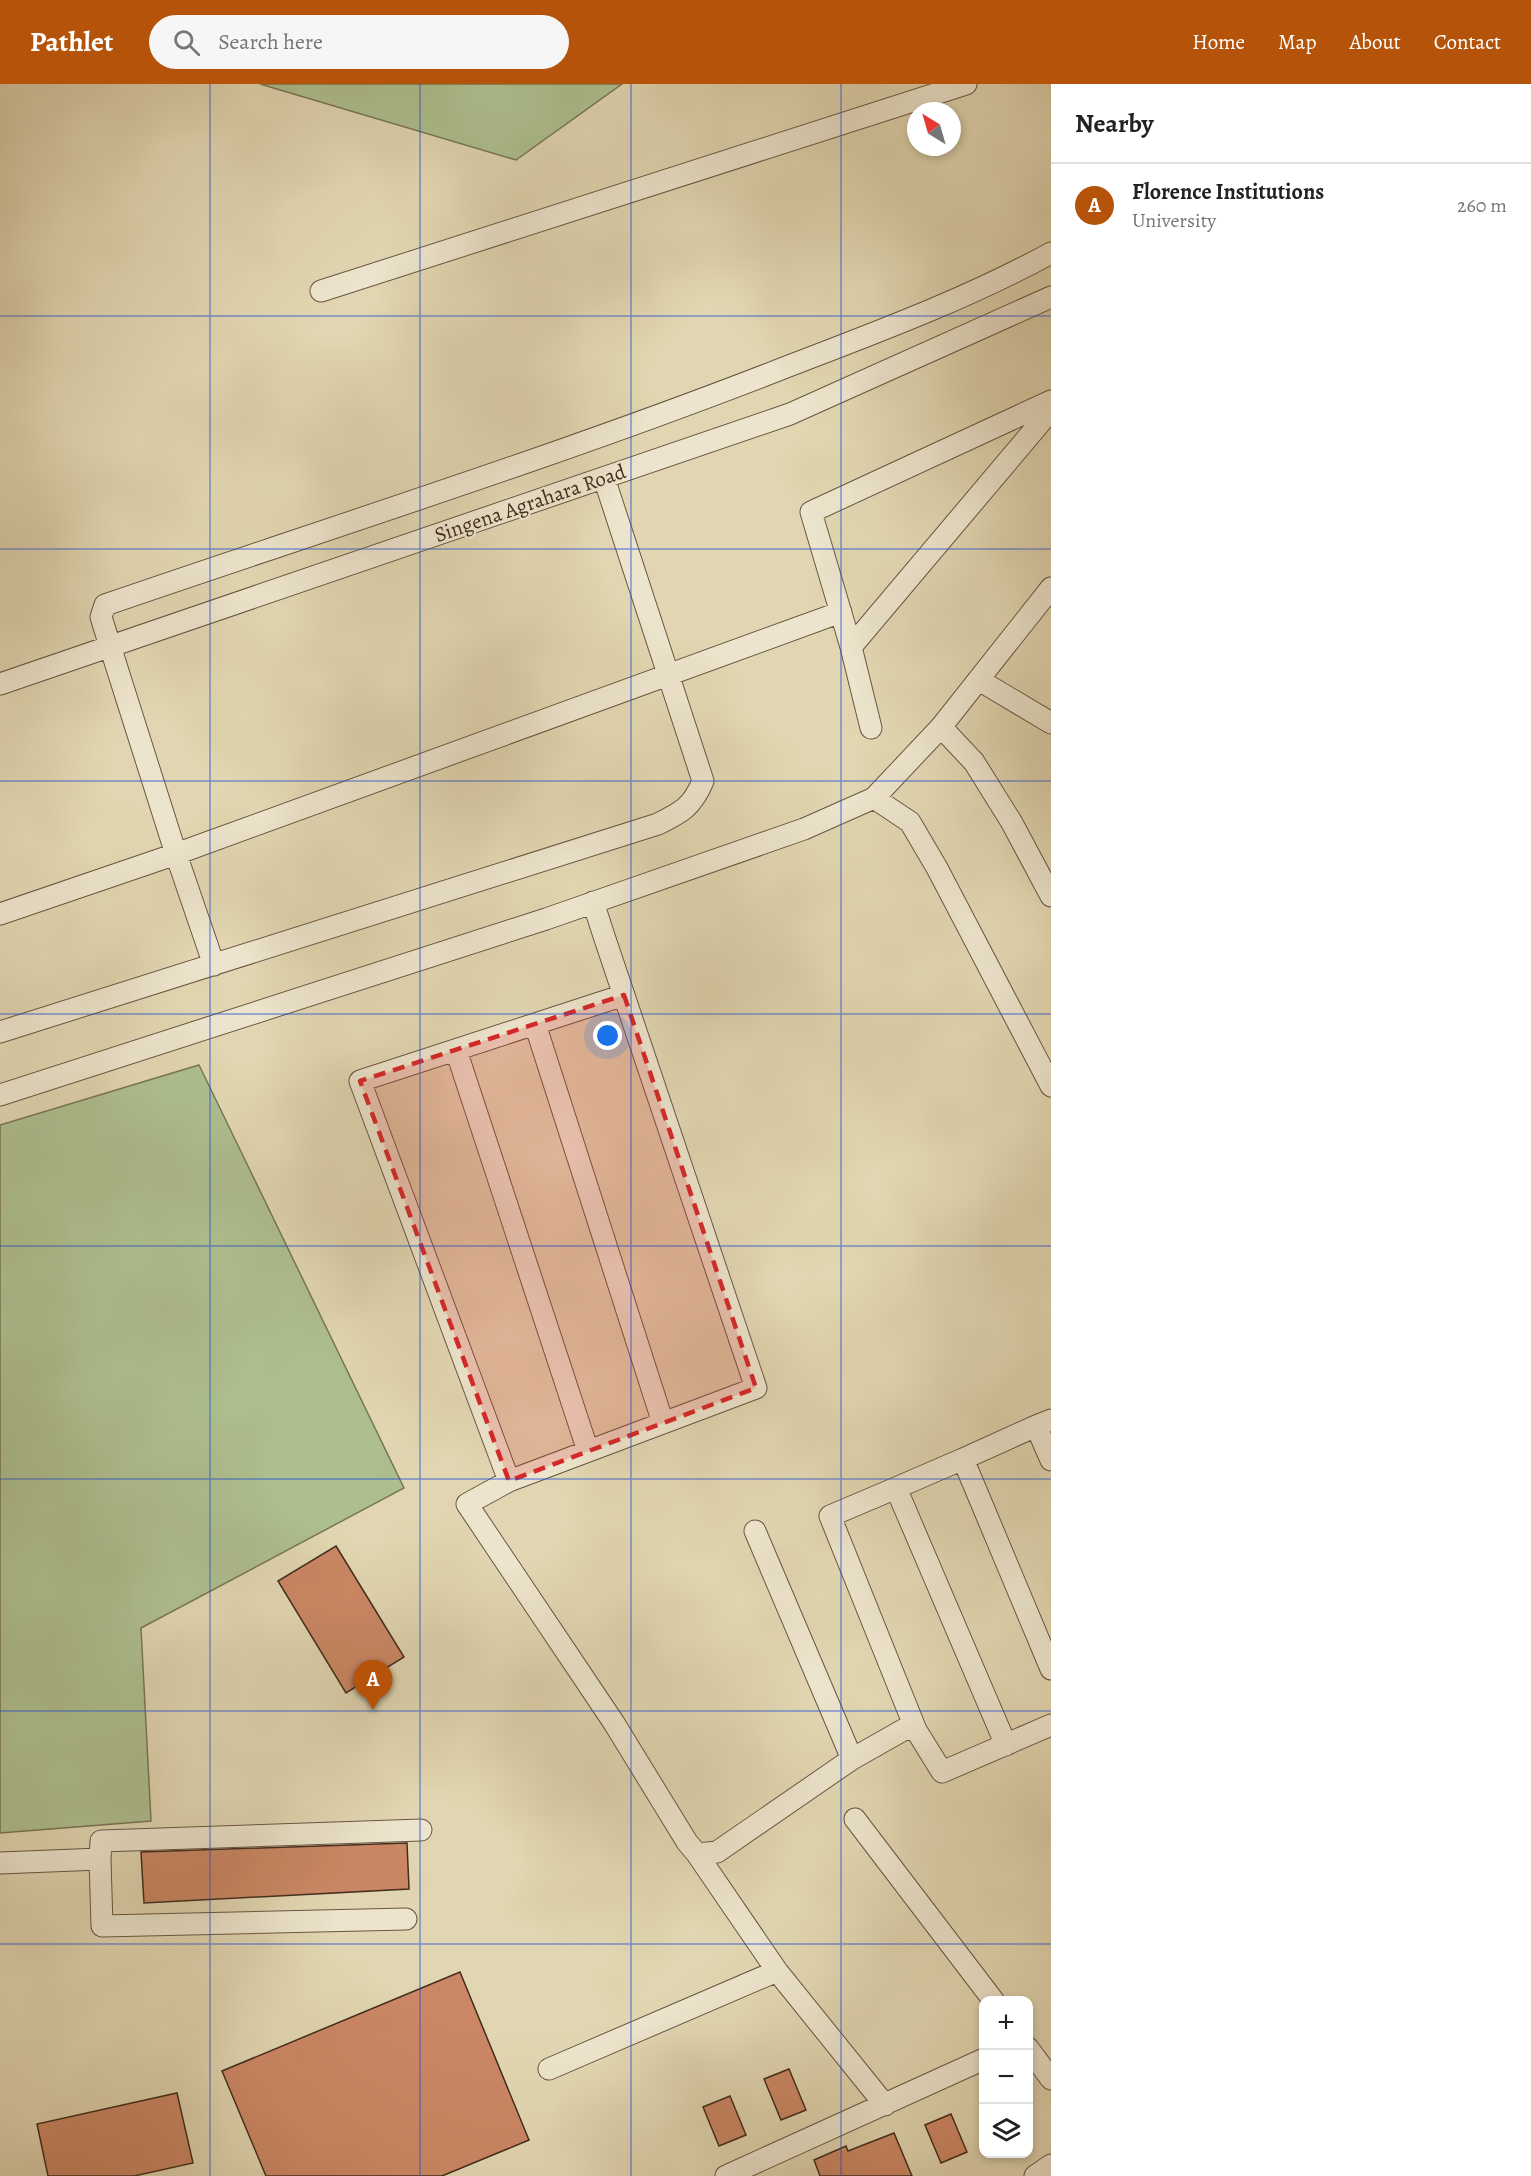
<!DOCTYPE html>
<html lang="en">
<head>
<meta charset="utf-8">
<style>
  body { margin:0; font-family:Alegreya,serif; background:#f6f6f6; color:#222 }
  .controls { position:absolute; right:18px; bottom:18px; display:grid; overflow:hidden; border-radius:12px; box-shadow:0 3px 9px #0003 }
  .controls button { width:54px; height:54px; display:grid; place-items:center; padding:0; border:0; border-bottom:2px solid #e0e0e0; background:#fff; color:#222; font:30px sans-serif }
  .compass { position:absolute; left:907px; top:18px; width:54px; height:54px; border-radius:50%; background:#fff; box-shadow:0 3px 9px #0003; rotate:323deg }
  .you { position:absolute; left:608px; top:952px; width:21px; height:21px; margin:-15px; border:4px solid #fff; border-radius:50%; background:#1a73e8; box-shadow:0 0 0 9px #1a73e833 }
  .badge { display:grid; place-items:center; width:39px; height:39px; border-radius:50%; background:#b45309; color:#fff; font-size:20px; font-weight:700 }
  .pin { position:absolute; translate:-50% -50px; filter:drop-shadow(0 2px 3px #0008) }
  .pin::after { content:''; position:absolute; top:32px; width:21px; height:18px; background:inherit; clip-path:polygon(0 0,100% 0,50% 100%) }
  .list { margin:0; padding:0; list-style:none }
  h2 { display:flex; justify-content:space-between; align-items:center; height:78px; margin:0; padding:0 24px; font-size:26px }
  h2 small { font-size:20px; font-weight:400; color:#767676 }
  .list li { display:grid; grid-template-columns:39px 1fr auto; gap:18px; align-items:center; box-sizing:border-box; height:84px; padding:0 24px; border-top:2px solid #e0e0e0 }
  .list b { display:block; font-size:22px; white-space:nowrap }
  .list p { margin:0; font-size:20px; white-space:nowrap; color:#767676 }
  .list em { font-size:20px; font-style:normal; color:#767676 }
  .icon { flex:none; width:33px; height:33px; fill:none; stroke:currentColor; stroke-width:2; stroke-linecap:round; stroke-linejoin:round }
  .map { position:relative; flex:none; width:1051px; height:2092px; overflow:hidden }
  header { display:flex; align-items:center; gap:36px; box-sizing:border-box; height:84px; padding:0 30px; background:#b45309; color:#fff }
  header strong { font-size:28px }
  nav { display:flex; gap:33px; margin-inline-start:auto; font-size:21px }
  .search { width:420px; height:54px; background:#f6f6f6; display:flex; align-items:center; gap:15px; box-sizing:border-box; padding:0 21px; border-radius:33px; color:#767676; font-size:22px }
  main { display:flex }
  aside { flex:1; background:#fff }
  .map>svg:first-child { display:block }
  .grass { fill:#aebf8f; stroke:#787656; stroke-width:1.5 }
  .building { fill:#cb8765; stroke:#412c1e; stroke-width:1.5 }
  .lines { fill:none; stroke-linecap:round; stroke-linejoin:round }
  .minor-casing { stroke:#695643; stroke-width:23 }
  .minor { stroke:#ece4cc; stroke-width:21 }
  .marked { fill:#d62828; fill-opacity:0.2; stroke:#d62828; stroke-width:4.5; stroke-dasharray:12 8; stroke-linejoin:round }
  .grid { fill:none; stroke:#1d4ed8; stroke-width:1.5; stroke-opacity:0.55 }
  .labels { text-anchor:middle; stroke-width:4.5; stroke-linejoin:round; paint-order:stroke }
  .street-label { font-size:21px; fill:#412c1e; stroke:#ece4cc }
</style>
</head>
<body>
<header>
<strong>Pathlet</strong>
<div class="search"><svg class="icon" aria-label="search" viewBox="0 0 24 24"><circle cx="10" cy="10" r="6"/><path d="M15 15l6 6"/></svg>Search here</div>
<nav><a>Home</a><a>Map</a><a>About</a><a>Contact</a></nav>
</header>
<main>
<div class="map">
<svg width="1051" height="2092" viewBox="0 0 1051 2092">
  <rect width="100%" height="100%" fill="#e1d6b1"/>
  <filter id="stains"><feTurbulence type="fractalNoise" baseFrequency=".00333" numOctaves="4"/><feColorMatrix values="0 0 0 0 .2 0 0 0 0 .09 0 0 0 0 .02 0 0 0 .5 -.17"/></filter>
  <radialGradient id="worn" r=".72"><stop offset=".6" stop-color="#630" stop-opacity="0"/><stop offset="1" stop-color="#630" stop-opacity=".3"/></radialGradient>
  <path class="grass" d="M260,0h362l-106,76z
    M199,981l205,423 -263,140 10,193 -151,12v-708z"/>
  <path class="building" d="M336,1462l68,111 -58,36 -68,-112z
    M407,1759l2,46 -265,14 -3,-51z
    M460,1888l69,168 -87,36h-176l-44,-105z
    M789,1985l17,41 -25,10 -17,-41z
    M177,2009l16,70 -59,13h-86l-11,-52z
    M730,2012l16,39 -27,11 -16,-39z
    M951,2030l16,38 -26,11 -16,-38z
    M894,2049l18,43h-92l-6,-16 32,-14 2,5z"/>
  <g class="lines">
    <g class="minor-casing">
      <path id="minor" d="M321,207l645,-207
        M851,563l-40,-135 240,-111
        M979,596l72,43
        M0,600l790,-270 261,-117
        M941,643l33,35 38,61 39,73
        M871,644l-20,-81 200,-237
        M874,714l36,24 27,46 114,218
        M593,818l12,37 151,449 -247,93 -149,-400 264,-86
        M0,830l176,-60 665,-242
        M214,881l-38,-111 -66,-208 -9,-29 4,-12c224,-77 450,-148 671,-234 93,-36 187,-70 275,-118
        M535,940l128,399
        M0,948l658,-208c24,-12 34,-17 45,-43l-99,-303
        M456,966l132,401
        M0,1011l546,-176 258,-90 70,-31 67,-71 110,-139
        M1051,1336l-15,6 15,34
        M1036,1342l-73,33 88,210
        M963,1375l-67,29 110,257
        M509,1397l-42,23 147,219 73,119 10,12 20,-2 135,-93 53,-30 11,1 26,42 109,-47
        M896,1404l-66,28 86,214
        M755,1447l97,228
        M855,1735l138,181
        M697,1770l80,117 108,134
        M100,1775l2,67 304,-7
        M0,1779l100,-4 1,-18 320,-11
        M1028,1964l23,31
        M549,1985l228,-98
        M726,2092l258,-117
        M1035,2092l16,-11"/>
    </g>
    <use href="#minor" class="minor"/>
  </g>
  <path class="marked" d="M624,911l132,393 -247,93 -149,-400z"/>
  <path class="grid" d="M210,0v2092M420,0v2092M631,0v2092M841,0v2092M0,232h1051M0,465h1051M0,697h1051M0,930h1051M0,1162h1051M0,1395h1051M0,1627h1051M0,1860h1051"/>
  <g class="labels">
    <g class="street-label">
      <text transform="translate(530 419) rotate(-19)" y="7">Singena Agrahara Road</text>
    </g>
  </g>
  <rect width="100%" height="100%" filter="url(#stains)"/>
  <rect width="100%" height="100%" fill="url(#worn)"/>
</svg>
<div class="controls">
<button>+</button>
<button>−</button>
<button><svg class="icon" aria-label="layers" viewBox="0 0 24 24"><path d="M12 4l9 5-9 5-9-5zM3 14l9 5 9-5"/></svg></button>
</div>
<svg class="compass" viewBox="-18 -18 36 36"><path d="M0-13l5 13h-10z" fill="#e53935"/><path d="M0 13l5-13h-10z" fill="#767676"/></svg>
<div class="you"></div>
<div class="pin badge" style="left:373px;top:1626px">A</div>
</div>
<aside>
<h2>Nearby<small></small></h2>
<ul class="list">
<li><span class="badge">A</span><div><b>Florence Institutions</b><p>University</p></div><em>260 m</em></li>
</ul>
</aside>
</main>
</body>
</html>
